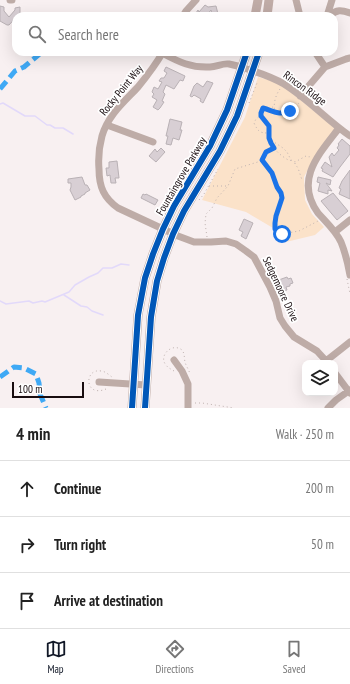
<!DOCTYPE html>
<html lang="en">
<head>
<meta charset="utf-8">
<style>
  body { margin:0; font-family:"PT Sans Narrow",sans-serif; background:#f6f6f6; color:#222 }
  .controls { position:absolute; right:12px; bottom:12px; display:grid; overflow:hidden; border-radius:8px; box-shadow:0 4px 16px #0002 }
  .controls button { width:36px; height:36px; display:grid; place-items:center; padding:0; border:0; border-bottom:1px solid #e0e0e0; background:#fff; color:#222; font:20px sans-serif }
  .scale { position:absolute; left:12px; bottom:10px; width:72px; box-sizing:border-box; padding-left:4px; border:2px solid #180c0f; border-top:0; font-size:11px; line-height:14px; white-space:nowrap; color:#180c0f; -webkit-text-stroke:3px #fff; paint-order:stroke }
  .stop { position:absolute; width:12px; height:12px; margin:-9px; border:3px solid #1a73e8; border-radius:50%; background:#fff }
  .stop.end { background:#1a73e8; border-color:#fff; box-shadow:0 1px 4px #0008 }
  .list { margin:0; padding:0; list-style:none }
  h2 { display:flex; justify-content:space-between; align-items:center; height:52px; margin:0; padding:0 16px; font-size:17px }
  h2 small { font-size:13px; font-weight:400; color:#767676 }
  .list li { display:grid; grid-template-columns:26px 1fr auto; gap:12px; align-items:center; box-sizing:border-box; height:56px; padding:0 16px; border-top:1px solid #e0e0e0 }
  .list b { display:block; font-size:15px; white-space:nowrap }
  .list em { font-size:13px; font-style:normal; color:#767676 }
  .icon { flex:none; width:22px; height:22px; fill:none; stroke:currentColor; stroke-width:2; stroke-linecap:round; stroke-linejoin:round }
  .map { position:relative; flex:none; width:350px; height:408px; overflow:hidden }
  .search { position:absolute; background:#fff; box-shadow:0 4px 16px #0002; left:12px; right:12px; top:12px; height:44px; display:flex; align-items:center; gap:10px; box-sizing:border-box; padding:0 14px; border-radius:12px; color:#767676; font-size:15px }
  .sheet { height:220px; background:#fff }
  nav { display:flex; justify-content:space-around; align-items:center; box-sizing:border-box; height:56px; border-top:1px solid #e0e0e0; background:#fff; font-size:11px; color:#767676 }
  nav a { display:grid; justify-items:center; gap:2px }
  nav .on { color:#111827 }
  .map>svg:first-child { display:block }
  .green { fill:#fbe2c9 }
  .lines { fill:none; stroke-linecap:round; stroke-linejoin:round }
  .stream { stroke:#e2d9fa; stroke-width:1.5 }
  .building { fill:#d8cfd4; stroke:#b9b1b5 }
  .path { stroke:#bfb2b0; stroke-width:1; stroke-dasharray:1 3; stroke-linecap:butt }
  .minor { stroke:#beaca7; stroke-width:7 }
  .major { stroke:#c0aca7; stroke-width:9 }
  .quiet { stroke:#3fa9f5; stroke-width:5; stroke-dasharray:10 5; stroke-linecap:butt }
  .cycleway-casing { stroke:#fff; stroke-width:8 }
  .cycleway { stroke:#0057b8; stroke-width:6 }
  .route { stroke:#1a73e8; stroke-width:5 }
  .labels { text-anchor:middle; stroke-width:3.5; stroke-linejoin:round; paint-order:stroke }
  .street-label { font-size:11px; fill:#180c0f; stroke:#fff }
</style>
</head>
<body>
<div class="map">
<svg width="350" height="408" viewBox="0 0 350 408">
  <rect width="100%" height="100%" fill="#f8f0f1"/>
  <path class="green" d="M258,77l14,4 15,8 49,40 -21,27 -11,21 1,23 7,14 12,13 -9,8 -29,7 -13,-14 -27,-16 -44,-12 43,-83z"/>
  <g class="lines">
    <path class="stream" d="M0,104l3,-1 22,13h10l12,9h3l5,3h8l10,6
      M64,295l17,11 6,1 5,4 11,4
      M0,301l6,3 23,-3 4,2 9,-2 3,1 24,-10 6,-7 14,-8 9,-4 5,-5h9l9,-4 8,1"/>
  </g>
  <path class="building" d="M205,5l3,2 8,-1 2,8 -6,1 -1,-5 -5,6h-12l4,-6 1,2z
    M0,6l4,1v4l5,6 6,-7v-2l5,-1v6l-11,12h-2l-7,-4z
    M166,67l19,9 -2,5 -3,-1 -6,9 -8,-4 -3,7 2,2 -3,7 2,1 -4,6 -2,2 -5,-3 4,-7 -5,-3 2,-3 -2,-2 2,-5 4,2 4,-7 -3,-1 2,-3h3l3,-5 -3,-2z
    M207,81l6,2 -10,20 -3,-2 1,-2 -7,-4 -2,2 -2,-1 4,-10 3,-3 6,4z
    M170,119l12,3 -2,8h2l-3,10 -6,-2 -2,7 -5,-1 2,-8h-2z
    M342,139l8,7v8l-10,13 -7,10 -11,-6 1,-2 -2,-1 4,-6 7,5 -3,-10 3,-4 2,3 5,-6 -2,-2 2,-3 -1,-1z
    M161,148l4,4 -9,10 -7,-6 6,-7 2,3z
    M117,161l2,17h-4l1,5h-5l-1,-8 -3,1 -1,-8h3v-6z
    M350,170v29l-11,-5 2,-5 -2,-1 3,-7z
    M82,177l3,8h2l3,5 -5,3v1l-4,2v1l-6,3 -5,-10 1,-3v-4h-3v-4z
    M318,177l13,3 -1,5 -4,-2 6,8 -4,-1v4l-10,-3 2,-8 -3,-1z
    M333,193l15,18 -11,9 -16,-19z
    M143,194l2,1 1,-1 12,6 -3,5 -14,-7z
    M244,219l9,4 -7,16 -5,-3 2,-4 -4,-2z
    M287,277l1,2 3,-1 2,5 -3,1v2l-4,1 1,3 -6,2 -5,-11z"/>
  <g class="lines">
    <path class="path" d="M280,89c-5,7 -7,16 -5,24 12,2 16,-2 24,-10
      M249,103l8,-20 -1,-1
      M261,107l9,2 4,-3
      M263,108c-4,11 1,8 5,17 2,3 1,9 1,13l5,4 9,6 4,4 4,8 4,2 11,-6 3,1 2,-1
      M261,114l-1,2 -4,3 -2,4c4,8 5,10 14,10
      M269,138c3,11 12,18 21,23l1,-1
      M274,147l-8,5 -4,8 10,13 5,14 4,6 1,5 -6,18 -1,7v6l7,5 17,-3 19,-10
      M295,163v1l3,4 4,12
      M209,186h19
      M174,191l7,-13 4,-5
      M199,200l5,-6 14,-25
      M207,237l-2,-14 1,-9 6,-6 5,-10 11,-12 7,-17 26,-8
      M347,279l3,15
      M174,371c-3,-2 -6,-3 -8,-6 -8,-9 6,-23 16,-15 3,4 2,8 3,12 1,4 4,8 5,12
      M106,389c-22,9 -22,-21 -5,-18 4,0 8,4 11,6
      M195,403h7l32,5"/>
    <path class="minor" d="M10,0h2
      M296,0l4,16
      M183,16l3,-5 10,-11
      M327,16l5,-16
      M330,16c6,-7 12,-6 20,-3
      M163,52c-7,12 -16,24 -25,35 -14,15 -30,28 -36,49 -3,11 -4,21 -3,33 0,18 5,29 19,39l60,28 16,6h17l15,-1 10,3 10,7 8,6 16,30 6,14 4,17 5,8 9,11 23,14 11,12
      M315,52l10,15
      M162,53c17,9 29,15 48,14 7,0 12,-4 19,-3 6,1 12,3 18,5 13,4 25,8 37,15 24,15 43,36 66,52
      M300,96l25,-29 21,-8 4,-1
      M107,125l46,17
      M339,128c-20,26 -45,52 -21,85 8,9 18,18 23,29 4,10 7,22 9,33
      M335,232l15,-12
      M174,360l8,11 6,13v24
      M326,361l24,-19
      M335,373l15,20
      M99,382l47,3
      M328,408l8,-8 14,-10"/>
    <path class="major" d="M255,16l3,-16
      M267,16l2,-16
      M132,408l6,-93 7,-37 8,-24 10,-25 11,-23 36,-60 17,-36 20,-58
      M145,408l6,-91 6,-36 7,-23 9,-24 11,-23 36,-60 17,-35 22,-64"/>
    <path class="quiet" d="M0,89l15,-18 9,-4 18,-15
      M0,377l14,-10 10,1 12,6 3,9 1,11 6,14"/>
    <g class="cycleway-casing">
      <path id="cycleway" d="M132,408l6,-93 7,-37 8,-24 10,-25 11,-23 36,-60 17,-36 20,-58
        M145,408l6,-91 6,-36 7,-23 9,-24 11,-23 36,-60 17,-35 22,-64"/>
    </g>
    <use href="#cycleway" class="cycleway"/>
  </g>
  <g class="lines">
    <path class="route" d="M282,234l-7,-5v-6l1,-7 6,-18 -1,-5 -4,-6 -5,-14 -10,-13 4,-8 8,-4 -3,-5 -2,-5v-12l-8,-10v-3l2,-5c11,3 15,8 27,3"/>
  </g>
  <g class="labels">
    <g class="street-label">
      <text transform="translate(305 88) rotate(36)" y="4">Rincon Ridge</text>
      <text transform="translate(121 90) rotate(-51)" y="4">Rocky Point Way</text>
      <text transform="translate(181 176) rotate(-60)" y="4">Fountaingrove Parkway</text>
      <text transform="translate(281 289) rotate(65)" y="4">Sedgemoore Drive</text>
    </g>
  </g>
</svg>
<div class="controls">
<button><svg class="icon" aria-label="layers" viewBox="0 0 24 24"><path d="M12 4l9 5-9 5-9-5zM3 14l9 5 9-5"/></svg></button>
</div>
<div class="scale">100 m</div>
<div class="stop" style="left:282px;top:234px"></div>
<div class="stop end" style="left:290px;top:111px"></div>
<div class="search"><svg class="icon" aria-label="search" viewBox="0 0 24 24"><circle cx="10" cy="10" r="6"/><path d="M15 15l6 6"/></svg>Search here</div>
</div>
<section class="sheet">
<h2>4 min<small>Walk · 250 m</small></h2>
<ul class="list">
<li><svg class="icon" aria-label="ahead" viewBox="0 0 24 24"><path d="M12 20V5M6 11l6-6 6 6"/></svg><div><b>Continue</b></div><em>200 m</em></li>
<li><svg class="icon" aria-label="right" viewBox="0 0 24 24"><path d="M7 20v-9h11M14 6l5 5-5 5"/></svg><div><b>Turn right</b></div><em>50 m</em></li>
<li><svg class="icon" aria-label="arrive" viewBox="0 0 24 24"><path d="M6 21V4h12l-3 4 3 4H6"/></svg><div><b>Arrive at destination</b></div></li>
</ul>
</section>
<nav>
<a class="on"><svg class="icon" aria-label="map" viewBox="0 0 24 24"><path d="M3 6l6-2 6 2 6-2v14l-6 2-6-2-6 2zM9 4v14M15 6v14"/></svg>Map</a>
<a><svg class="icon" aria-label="directions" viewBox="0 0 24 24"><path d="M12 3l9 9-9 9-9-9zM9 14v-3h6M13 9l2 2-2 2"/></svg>Directions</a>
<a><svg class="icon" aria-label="saved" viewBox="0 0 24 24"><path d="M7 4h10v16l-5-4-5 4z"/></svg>Saved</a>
</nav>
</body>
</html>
